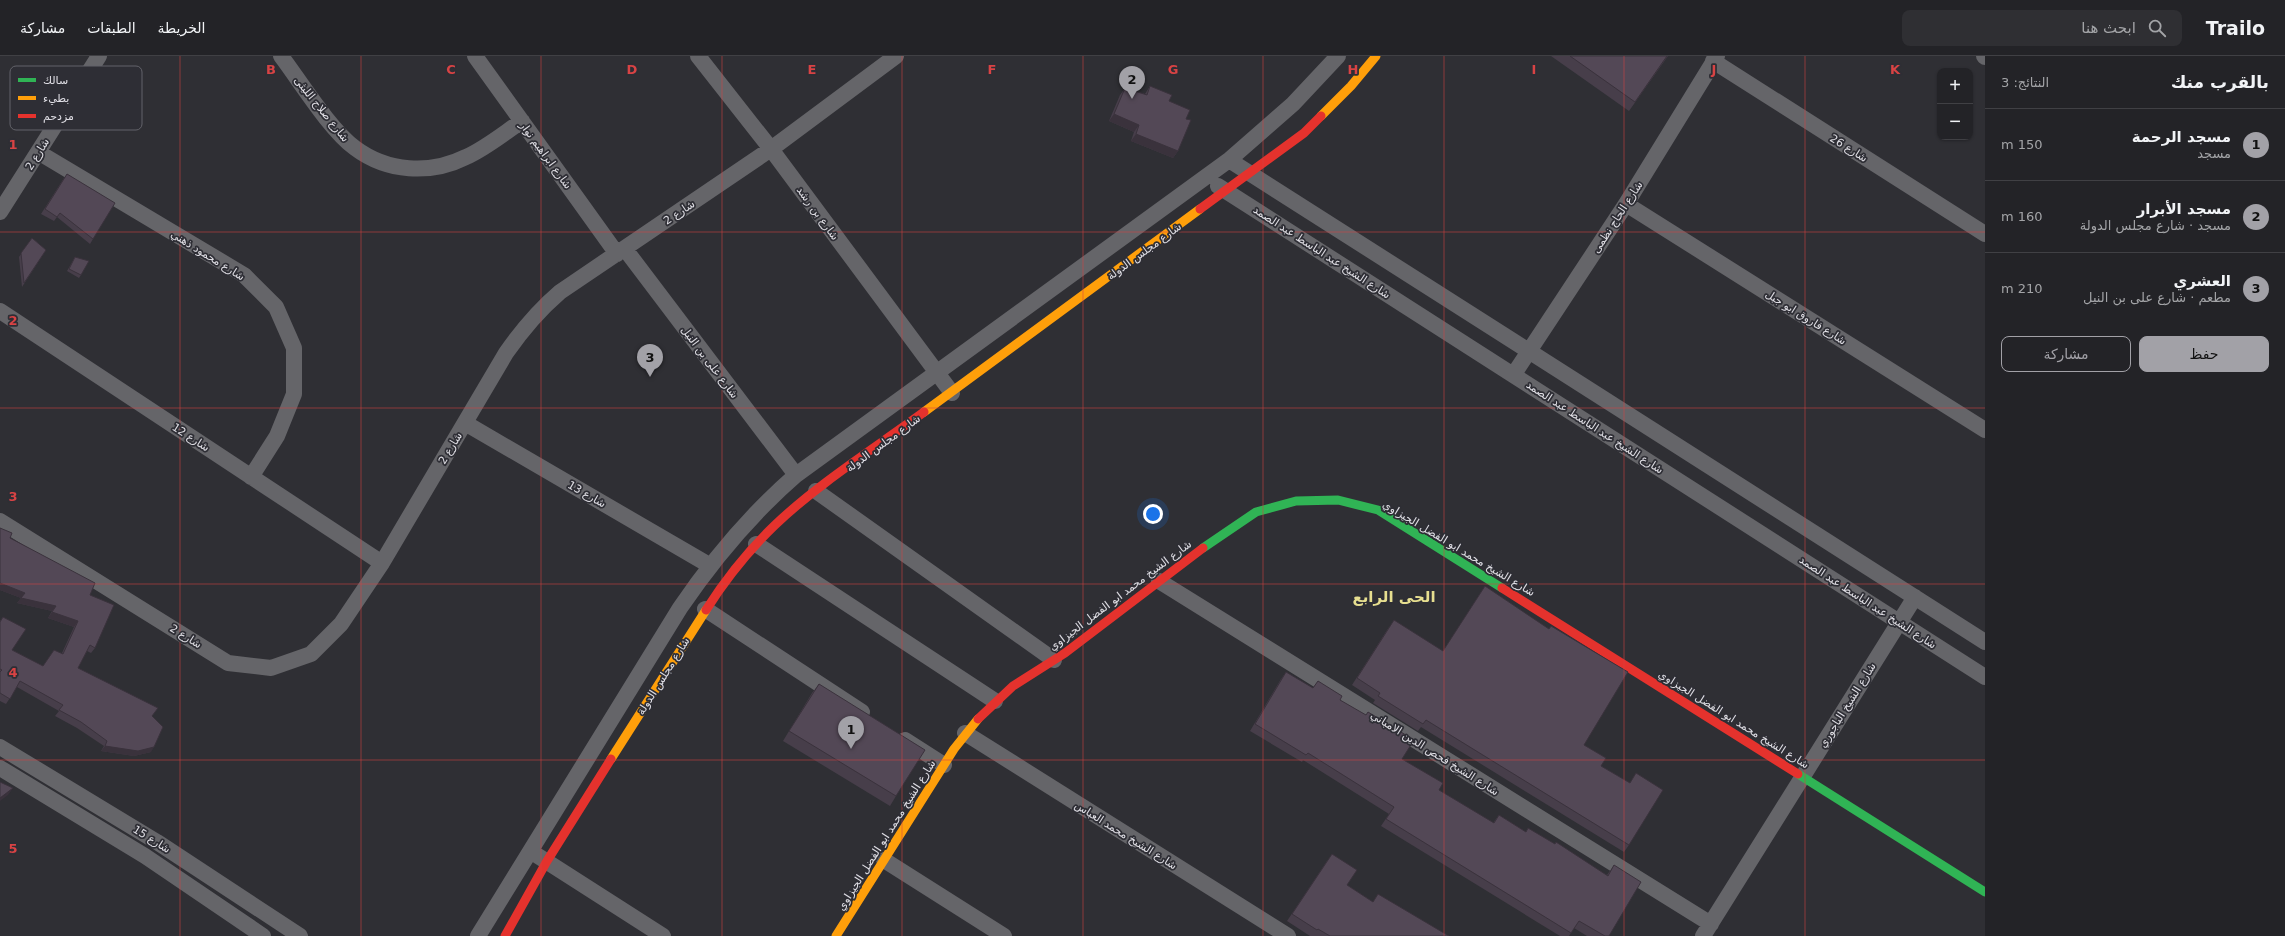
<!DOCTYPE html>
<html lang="ar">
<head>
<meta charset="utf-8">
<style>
  body { margin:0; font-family:"DejaVu Sans","Noto Sans Arabic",sans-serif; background:#2f2f33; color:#f1f3f6; direction:rtl }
  .controls { position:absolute; right:12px; top:12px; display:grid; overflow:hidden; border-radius:8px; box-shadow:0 1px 3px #0004 }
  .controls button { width:36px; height:36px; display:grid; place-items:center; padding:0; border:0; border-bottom:1px solid #404044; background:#232327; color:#f1f3f6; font:20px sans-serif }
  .you { position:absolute; left:1153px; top:458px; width:14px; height:14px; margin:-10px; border:3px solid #fff; border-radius:50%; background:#1a73e8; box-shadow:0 0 0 6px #1a73e833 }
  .badge { display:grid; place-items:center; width:26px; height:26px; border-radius:50%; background:#a2a1a7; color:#111; font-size:13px; font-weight:700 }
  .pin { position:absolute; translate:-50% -33px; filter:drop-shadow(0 1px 2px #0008) }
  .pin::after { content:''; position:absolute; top:21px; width:14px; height:12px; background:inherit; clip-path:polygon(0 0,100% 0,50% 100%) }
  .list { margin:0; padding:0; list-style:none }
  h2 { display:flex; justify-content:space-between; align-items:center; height:52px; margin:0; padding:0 16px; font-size:17px }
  h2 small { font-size:13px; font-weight:400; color:#a3a4a7 }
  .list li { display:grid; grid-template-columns:26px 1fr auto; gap:12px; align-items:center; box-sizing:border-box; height:72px; padding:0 16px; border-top:1px solid #404044 }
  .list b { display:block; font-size:15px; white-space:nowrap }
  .list p { margin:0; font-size:13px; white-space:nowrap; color:#a3a4a7 }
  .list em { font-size:13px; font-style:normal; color:#a3a4a7 }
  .actions { display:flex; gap:8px; padding:12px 16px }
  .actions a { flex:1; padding:9px 0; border:1px solid #a2a1a7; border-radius:8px; text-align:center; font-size:14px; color:#a2a1a7 }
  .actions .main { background:#a2a1a7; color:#111 }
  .icon { flex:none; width:22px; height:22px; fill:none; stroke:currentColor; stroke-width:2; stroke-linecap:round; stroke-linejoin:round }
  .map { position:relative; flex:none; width:1985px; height:880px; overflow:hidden; direction:ltr }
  header { display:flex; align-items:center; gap:24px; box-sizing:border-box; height:56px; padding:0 20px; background:#232327; border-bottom:1px solid #404044 }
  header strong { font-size:19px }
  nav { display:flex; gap:22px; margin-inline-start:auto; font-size:14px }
  .search { width:280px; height:36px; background:#2f2f33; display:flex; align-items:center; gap:10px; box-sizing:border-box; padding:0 14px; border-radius:8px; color:#a3a4a7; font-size:15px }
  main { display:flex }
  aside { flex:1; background:#232327 }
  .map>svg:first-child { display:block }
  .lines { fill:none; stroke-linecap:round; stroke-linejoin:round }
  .street { stroke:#656569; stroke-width:16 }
  .fast { stroke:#30b455; stroke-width:9 }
  .slow { stroke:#ff9f0a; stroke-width:9 }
  .jam { stroke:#e5322d; stroke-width:9 }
  .wall { fill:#473e4a }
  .shaded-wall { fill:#3a323c }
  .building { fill:#534856; stroke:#3a323c }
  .grid { fill:none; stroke:#d84344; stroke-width:1; stroke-opacity:0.55 }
  .labels { text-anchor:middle; stroke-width:3.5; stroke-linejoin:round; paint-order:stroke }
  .street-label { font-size:11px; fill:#e0dfe5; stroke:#2e2e35 }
  .district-label { font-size:15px; font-weight:bold; fill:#e6de8f; stroke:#2e2e35 }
  .key { fill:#2e2e35; stroke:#63636a; stroke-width:1 }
  .key-label { font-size:11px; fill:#e0dfe5 }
  .grid-label { font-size:13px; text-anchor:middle; font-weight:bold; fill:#d84344; stroke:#2e2e35; stroke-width:3.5; stroke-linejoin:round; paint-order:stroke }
</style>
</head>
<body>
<header>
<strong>Trailo</strong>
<div class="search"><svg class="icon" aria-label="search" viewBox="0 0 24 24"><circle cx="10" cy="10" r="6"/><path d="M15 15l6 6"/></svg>ابحث هنا</div>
<nav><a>الخريطة</a><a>الطبقات</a><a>مشاركة</a></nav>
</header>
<main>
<aside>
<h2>بالقرب منك<small>النتائج: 3</small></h2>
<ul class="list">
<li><span class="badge">1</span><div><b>مسجد الرحمة</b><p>مسجد</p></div><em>150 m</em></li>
<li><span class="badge">2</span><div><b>مسجد الأبرار</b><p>مسجد · شارع مجلس الدولة</p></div><em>160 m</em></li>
<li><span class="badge">3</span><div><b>العشري</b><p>مطعم · شارع على بن النيل</p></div><em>210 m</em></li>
</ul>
<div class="actions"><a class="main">حفظ</a><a>مشاركة</a></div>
</aside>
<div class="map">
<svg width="1985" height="880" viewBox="0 0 1985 880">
  <rect width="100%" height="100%" fill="#2f2f34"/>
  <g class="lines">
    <path class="street" d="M281,0c19,25 49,74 74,92 32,24 75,27 111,9 20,-9 38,-24 56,-36
      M475,0l142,198
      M698,0l73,93 181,244
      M1984,0l1,1
      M1713,5l272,173
      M38,96l206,123 32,32 18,41v46l-17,42 -26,41
      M1229,104l756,482
      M1218,130l767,491
      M1626,148l359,226
      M0,156l99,-156
      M625,193l171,226
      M0,255l382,252
      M1514,318l112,-170 91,-148
      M465,367l244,142
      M816,435l238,169
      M0,465l228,142 43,5 40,-14 30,-30 41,-61 124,-210c16,-23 33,-43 54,-61l211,-143 125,-93
      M756,488l239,157
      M1159,525l552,343
      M705,553l157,103
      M965,677l323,203
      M905,684l39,25
      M0,691l157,95 143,94
      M0,712l145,88 118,80
      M538,800l125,80
      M884,804l120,76
      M478,880l202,-328c34,-50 70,-93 116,-133l433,-315 64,-56 45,-48
      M1703,880l212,-339"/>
    <path class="fast" d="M1203,492l53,-36 40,-11 42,-1 40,10 124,78
      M1798,718l187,118"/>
    <path class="slow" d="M1321,60l30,-30 25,-30
      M924,356l276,-203
      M611,703l95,-149
      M836,880l118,-187 24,-30"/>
    <path class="jam" d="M1200,153l104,-76 17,-17
      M1502,532l296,186
      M706,554c19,-30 43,-60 69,-85 44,-42 100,-77 149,-113
      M978,663l35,-33 52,-33 138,-105
      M505,880l42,-75 64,-102"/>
  </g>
  <path class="wall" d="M1551,0h117l-39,55z
    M1150,30l19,15 17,18 -8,32 -5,7 -42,-17 3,-9 -25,-11 11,-26 5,-7 20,6z
    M64,122l29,61 -3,5 -33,-27 -3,4 -13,-7z
    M32,182l14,12 -24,37 -3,-30z
    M75,201l6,18 -2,3 -12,-7z
    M0,472l10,10 80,57 5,53 -4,5 -4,-2 -9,17 74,48 -1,36 -17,4 -33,-5 3,-5 -27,-18 -22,-12 4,-5 -42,-24 -11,17 -6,-3v-80l3,-4 9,33 31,16 19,-13 12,-26 -26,-9 4,-7 -35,-8 4,-5 -21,-8z
    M1485,530l99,159 17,21 29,17 6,-10 -7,72 -5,7 -203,-125 -3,4 -45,-28 2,-3 -23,-15 37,-58 54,24z
    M1286,616l27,16 5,-7 22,19 62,59 37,31 54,33 6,-8 27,17 81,43 7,-10 -5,71h-22l-13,-8 -5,8h-9l-179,-110 8,-12 -86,-54 -1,2 -52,-31 31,-52z
    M819,628l77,112 -6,10 -107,-65 29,-48z
    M1327,805l20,24 26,17 76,34h-139l-23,-15z"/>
  <path class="shaded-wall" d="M1114,58l25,11 -5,7 -25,-11z
    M1136,78l42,17 -5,7 -42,-17z
    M0,527l25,10 31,13 -4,5 -35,-8 4,-5 -21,-8z
    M52,556l26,9 -4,6 -26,-9z
    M105,690l49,1 -3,5 -17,4 -33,-5z
    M13,732l-5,7 -8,6v-3z"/>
  <path class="building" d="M1570,0h97l-32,46z
    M1150,30l22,9 -3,6 21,9 -4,9 5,1 -13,31 -42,-17 3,-9 -25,-11 11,-26 22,7z
    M67,118l48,29 -22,36 -33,-26 -3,4 -12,-8z
    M32,182l14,12 -22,33 -3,-30z
    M75,201l14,4 -8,14 -12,-6z
    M0,472l12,5 -2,5 85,45 -5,12 24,10 -19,43 -5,-3 -12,23 80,40 -6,8 11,11 -9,20 -16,4 -33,-5 2,-5 -26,-19 -22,-12 4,-5 -43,-24 -10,18 -10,-6v-21l2,-2 -2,-1v-47l3,-5 23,12 -14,21 31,16 11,-16 9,4 15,-33 -26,-9 4,-6 -35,-8 4,-5 -25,-10z
    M1485,530l64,43 2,-3 77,46 -44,73 22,13 -5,8 29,17 6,-10 27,17 -34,55 -203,-125 -3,4 -45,-28 2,-3 -23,-15 37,-58 49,31z
    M1286,616l27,16 5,-7 24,15 -2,4 26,15 2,-3 46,28 -12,19 41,24 -4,7 55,33 5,-8 27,17 2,-4 27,16 1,-2 52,34 6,-11 27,17 -32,54h-4l-26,-15 -8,12 -185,-114 8,-12 -86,-54 -2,2 -51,-31z
    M819,628l106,66 -29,46 -107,-65z
    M0,726l13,6 -13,10z
    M1332,798l25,16 -10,15 26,17 5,-8 71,42h-119l-12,-7 -1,1 -25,-16z"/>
  <path class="grid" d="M180,0v880M361,0v880M541,0v880M722,0v880M902,0v880M1083,0v880M1263,0v880M1444,0v880M1624,0v880M1805,0v880M0,176h1985M0,352h1985M0,528h1985M0,704h1985"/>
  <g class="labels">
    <g class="street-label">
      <text transform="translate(322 53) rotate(51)" y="4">شارع صلاح الليثى</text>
      <text transform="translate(1849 92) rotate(32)" y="4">شارع 26</text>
      <text transform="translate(37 98) rotate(-58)" y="4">شارع 2</text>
      <text transform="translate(546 99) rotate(54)" y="4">شارع ابراهيم نوار</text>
      <text transform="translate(679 156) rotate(-34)" y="4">شارع 2</text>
      <text transform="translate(818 157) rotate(54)" y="4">شارع بن رشد</text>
      <text transform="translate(1617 161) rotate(-57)" y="4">شارع الحاج نظمى</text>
      <text transform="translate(1144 195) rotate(-36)" y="4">شارع مجلس الدولة</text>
      <text transform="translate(1322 196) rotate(33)" y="4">شارع الشيخ عبد الباسط عبد الصمد</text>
      <text transform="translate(208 199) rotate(32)" y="4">شارع محمود ذهني</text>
      <text transform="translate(1806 261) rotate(32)" y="4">شارع فاروق ابو جبل</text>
      <text transform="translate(710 306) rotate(53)" y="4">شارع على بن النيل</text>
      <text transform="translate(1595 371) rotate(33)" y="4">شارع الشيخ عبد الباسط عبد الصمد</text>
      <text transform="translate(191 381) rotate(33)" y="4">شارع 12</text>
      <text transform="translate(883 387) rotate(-36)" y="4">شارع مجلس الدولة</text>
      <text transform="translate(450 392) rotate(-59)" y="4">شارع 2</text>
      <text transform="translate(587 438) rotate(30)" y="4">شارع 13</text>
      <text transform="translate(1459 492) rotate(31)" y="4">شارع الشيخ محمد ابو الفضل الجيزاوي</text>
      <text transform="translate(1120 539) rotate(-37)" y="4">شارع الشيخ محمد ابو الفضل الجيزاوي</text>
      <text transform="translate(1868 546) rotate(33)" y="4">شارع الشيخ عبد الباسط عبد الصمد</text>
      <text transform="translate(186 580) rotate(32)" y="4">شارع 2</text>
      <text transform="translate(663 620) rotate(-58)" y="4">شارع مجلس الدولة</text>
      <text transform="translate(1847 649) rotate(-58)" y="4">شارع الشيخ الباجوري</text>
      <text transform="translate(1734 663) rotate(32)" y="4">شارع الشيخ محمد ابو الفضل الجيزاوي</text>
      <text transform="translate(1435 697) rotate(32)" y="4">شارع الشيخ فحص الدين الامباني</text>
      <text transform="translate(886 779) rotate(-58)" y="4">شارع الشيخ محمد ابو الفضل الجيزاوي</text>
      <text transform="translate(1126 779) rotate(32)" y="4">شارع الشيخ محمد العباس</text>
      <text transform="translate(152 783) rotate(32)" y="4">شارع 15</text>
    </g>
    <g class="district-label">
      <text x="1394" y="546">الحى الرابع</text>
    </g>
  </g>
  <rect x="10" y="10" width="132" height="64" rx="6" class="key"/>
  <rect x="18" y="22" width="18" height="4" fill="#30b455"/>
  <rect x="18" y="40" width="18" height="4" fill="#ff9f0a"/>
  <rect x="18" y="58" width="18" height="4" fill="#e5322d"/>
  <g class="key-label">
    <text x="43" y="28">سالك</text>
    <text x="43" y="46">بطيء</text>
    <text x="43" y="64">مزدحم</text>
  </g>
  <g class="grid-label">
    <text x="271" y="18">B</text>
    <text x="451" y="18">C</text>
    <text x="632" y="18">D</text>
    <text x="812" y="18">E</text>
    <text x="992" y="18">F</text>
    <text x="1173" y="18">G</text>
    <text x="1353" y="18">H</text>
    <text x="1534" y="18">I</text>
    <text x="1714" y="18">J</text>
    <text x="1895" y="18">K</text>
    <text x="13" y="93">1</text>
    <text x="13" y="269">2</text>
    <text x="13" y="445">3</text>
    <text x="13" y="621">4</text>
    <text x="13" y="797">5</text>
  </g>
</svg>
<div class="controls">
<button>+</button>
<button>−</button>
</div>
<div class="you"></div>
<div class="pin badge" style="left:851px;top:693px">1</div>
<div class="pin badge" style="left:1132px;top:43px">2</div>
<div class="pin badge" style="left:650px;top:321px">3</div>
</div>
</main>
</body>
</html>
